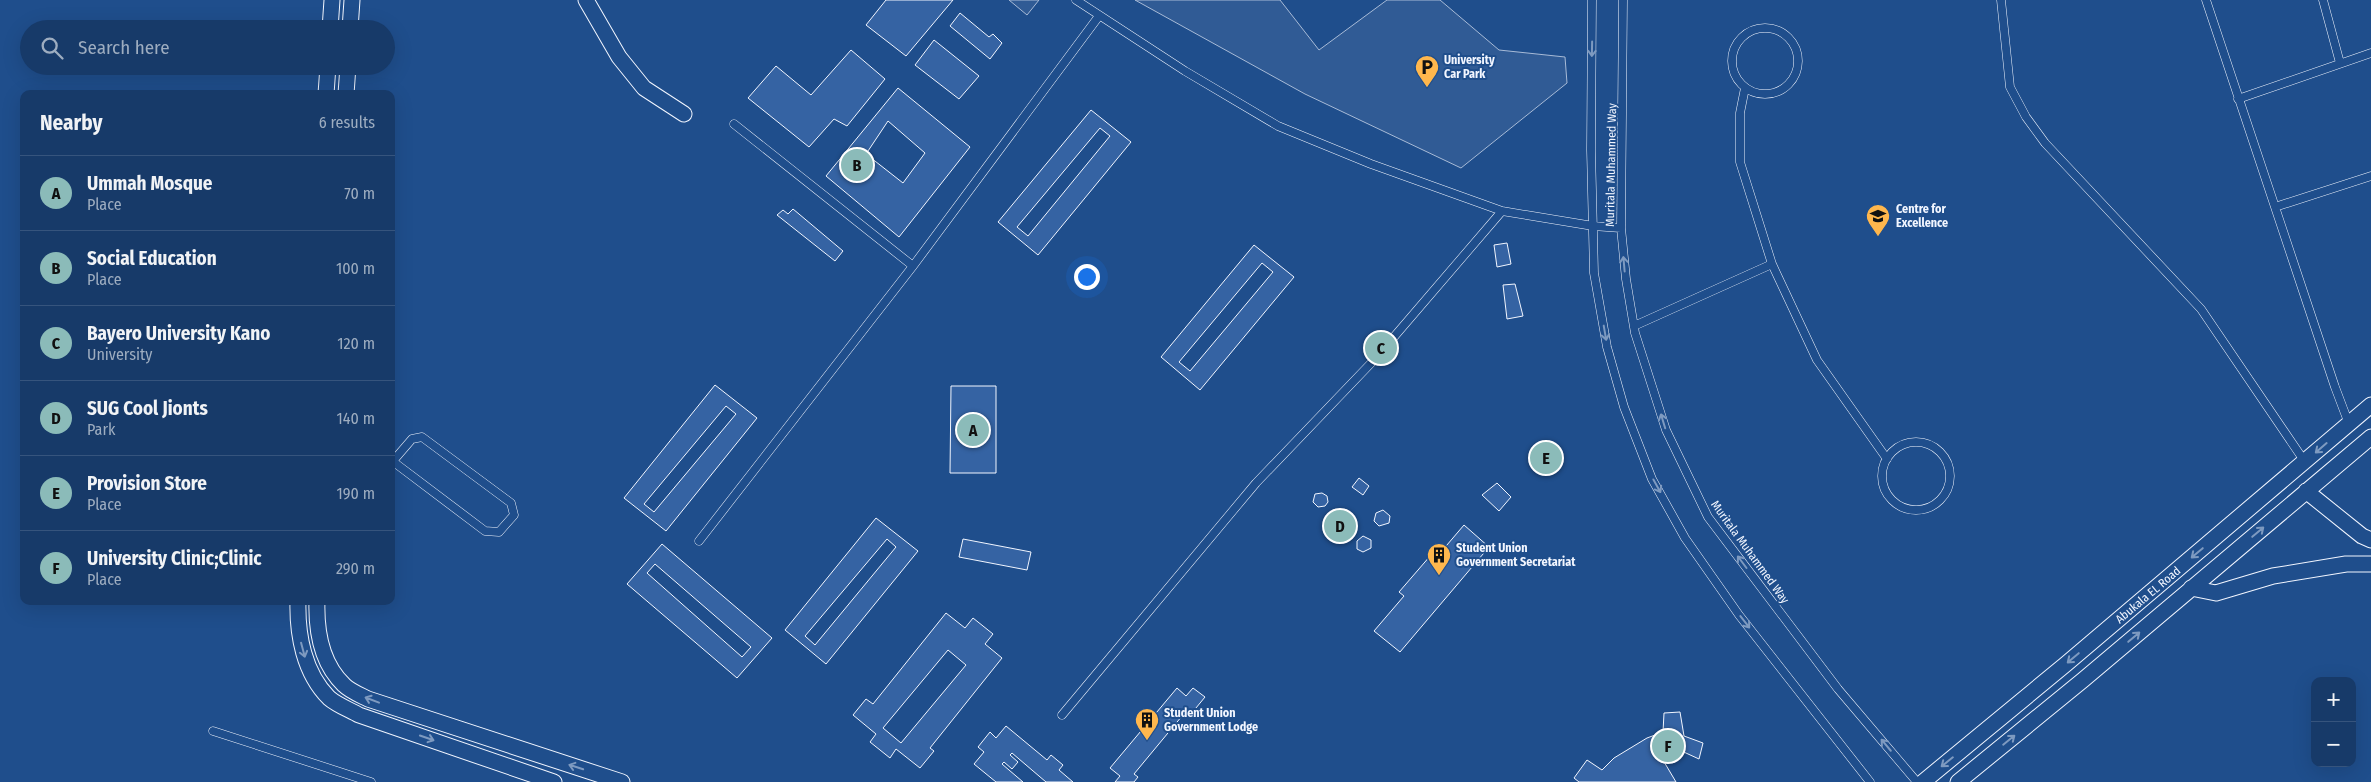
<!DOCTYPE html>
<html lang="en">
<head>
<meta charset="utf-8">
<style>
  body { margin:0; font-family:"Fira Sans Condensed",sans-serif; background:#244571; color:#f1f3f6 }
  .controls { position:absolute; right:15px; bottom:15px; display:grid; overflow:hidden; border-radius:10px; box-shadow:0 5px 20px #0002 }
  .controls button { width:45px; height:45px; display:grid; place-items:center; padding:0; border:0; border-bottom:1px solid #36547d; background:#173a69; color:#f1f3f6; font:25px sans-serif }
  .you { position:absolute; left:1086px; top:276px; width:18px; height:18px; margin:-12px; border:4px solid #fff; border-radius:50%; background:#1a73e8; box-shadow:0 0 0 8px #1a73e833 }
  .badge { display:grid; place-items:center; width:32px; height:32px; border-radius:50%; background:#8bbbb9; color:#111; font-size:16px; font-weight:700 }
  .pin { position:absolute; translate:-50% -50%; border:2px solid #fff; box-shadow:0 1px 5px #0006 }
  .list { margin:0; padding:0; list-style:none }
  h2 { display:flex; justify-content:space-between; align-items:center; height:65px; margin:0; padding:0 20px; font-size:21px }
  h2 small { font-size:16px; font-weight:400; color:#9eadc0 }
  .list li { display:grid; grid-template-columns:32px 1fr auto; gap:15px; align-items:center; box-sizing:border-box; height:75px; padding:0 20px; border-top:1px solid #36547d }
  .list b { display:block; font-size:19px; white-space:nowrap }
  .list p { margin:0; font-size:16px; white-space:nowrap; color:#9eadc0 }
  .list em { font-size:16px; font-style:normal; color:#9eadc0 }
  .icon { flex:none; width:28px; height:28px; fill:none; stroke:currentColor; stroke-width:2; stroke-linecap:round; stroke-linejoin:round }
  .map { position:relative; flex:none; width:2371px; height:782px; overflow:hidden }
  .search { position:absolute; background:#173a69; box-shadow:0 5px 20px #0002; left:20px; top:20px; width:375px; height:55px; display:flex; align-items:center; gap:12px; box-sizing:border-box; padding:0 18px; border-radius:28px; color:#9eadc0; font-size:19px }
  .panel { position:absolute; background:#173a69; box-shadow:0 5px 20px #0002; left:20px; top:90px; width:375px; height:515px; border-radius:10px }
  .map>svg:first-child { display:block }
  .built { fill:#305b95; stroke:#a8bbd7 }
  .building { fill:#3563a3; stroke:#f2f6ff; fill-rule:evenodd }
  .lines { fill:none; stroke-linecap:round; stroke-linejoin:round }
  .lane-casing { stroke:#f2f6ff; stroke-width:9 }
  .street-casing { stroke:#f2f6ff; stroke-width:17 }
  .lane { stroke:#1f4e8c; stroke-width:8 }
  .street { stroke:#1f4e8c; stroke-width:15 }
  .oneway { stroke:#7e9ac0 }
  .labels { text-anchor:middle; stroke-width:4; stroke-linejoin:round; paint-order:stroke }
  .poi-label { font-size:12px; font-weight:bold; fill:#f2f6ff; stroke:#1f4e8c; text-anchor:start }
  .street-label { font-size:12px; fill:#f2f6ff; stroke:#1f4e8c }
</style>
</head>
<body>
<div class="map">
<svg width="2371" height="782" viewBox="0 0 2371 782">
  <rect width="100%" height="100%" fill="#1f4e8c"/>
  <path class="built" d="M1009,0h30l-12,15z
    M1135,0h145l39,50 68,-50h53l59,50 66,7 2,26 -106,85 -156,-74z"/>
  <path class="building" d="M886,0h67l-47,56 -40,-31z
    M960,13l29,24 4,-3 9,9 -12,16 -40,-33z
    M934,40l45,36 -20,23 -44,-34z
    M851,50l34,29 -38,47 -13,-7 -25,28 -61,-49 28,-32 35,29z
    M898,88l72,59 -71,90 -73,-61zM888,121l37,32 -22,30 -37,-29z
    M1091,110l40,32 -93,113 -40,-33zM1100,128l10,8 -82,100 -11,-9z
    M793,209l50,42 -8,10 -58,-46 6,-5 5,4z
    M1507,243l4,21 -14,3 -3,-22z
    M1254,245l40,32 -94,113 -39,-33zM1262,263l11,9 -83,99 -11,-9z
    M1515,284l8,32 -16,3 -4,-34z
    M715,385l42,33 -91,113 -42,-33zM726,406l10,8 -82,98 -10,-8z
    M951,386h45v87h-46z
    M1548,444l15,18 -17,13 -16,-21z
    M1359,478l10,8 -6,9 -11,-8z
    M1497,483l14,14 -12,14 -17,-16z
    M1322,493l5,3 1,6 -3,4 -7,1 -5,-5 2,-8z
    M1383,510l7,6 -1,7 -10,3 -5,-5 2,-8z
    M876,518l42,33 -92,113 -41,-34zM887,539l9,8 -81,98 -10,-9z
    M1332 527a8 8 0 1 1 16 0a8 8 0 1 1-16 0Z
    M1464,525l25,22 -89,105 -26,-21 30,-35 -5,-4 32,-37 4,4z
    M1363,536l8,4v8l-8,4 -6,-3v-8z
    M963,539l68,13 -4,18 -68,-13z
    M662,544l110,94 -35,40 -110,-94zM655,564l96,83 -9,10 -95,-84z
    M946,613l19,15 8,-10 20,16 -8,10 17,14 -72,90 4,3 -14,17 -24,-19 -6,9 -20,-16 6,-8 -23,-19 13,-16 7,5zM948,650l18,15 -65,78 -18,-15z
    M1177,688l9,8 7,-8 12,9 -14,17 -4,-4 -53,64 4,3 -4,5h-19l5,-6 -10,-8z
    M1680,712l4,24 19,7 -4,16 -24,-11 -15,7 16,27h-97l-5,-4 13,-18 15,10 12,-12 33,-20 16,-6 1,-19z
    M1006,726l41,34 4,-5 12,10 -4,5 14,12h-27l-34,-29 -2,2 8,7 -6,7 -8,-7 -2,2 21,18h-27l-22,-18 10,-12 -6,-5 12,-15 6,6z"/>
  <g class="lines">
    <g class="lane-casing">
      <path id="lane" d="M1076,0l109,71 93,55 93,38 131,47 91,15 28,2
        M1592,0l-1,150 3,123 13,74 17,60 28,72 33,59 54,77 131,167
        M1623,0l-2,228 5,51 9,54 31,97 42,87 130,172 79,93
        M2001,0l9,87 16,30 19,26 156,166 104,153
        M2206,0l129,387 14,37
        M2323,0l17,63
        M1732 61a33 33 0 1 1 66 0a33 33 0 1 1-66 0Z
        M1745,88l-5,25v49l32,102 45,96 70,99
        M2238,99l133,-46
        M734,124l179,142
        M2275,207l96,-31
        M1634,326l138,-62
        M1882 476a34 34 0 1 1 68 0a34 34 0 1 1-68 0Z
        M391,460l94,71 14,1 15,-17 -3,-12 -89,-66 -10,2 -19,22
        M699,541l214,-275 186,-250
        M1062,715l194,-232 119,-124 127,-148
        M213,731l158,51"/>
    </g>
    <g class="street-casing">
      <path id="street" d="M586,0l33,57 25,31 40,26
        M330,29l2,-29
        M350,29l2,-29
        M326,94l2,-28
        M346,94l2,-28
        M2306,491l56,45 9,4
        M2191,588l25,5 57,-17 73,-12h25
        M298,601c-1,34 6,72 31,97 8,7 21,12 30,17l195,67
        M317,601c-1,30 5,63 27,84 6,6 16,10 24,14l254,83
        M1923,782l143,-118 305,-259
        M1958,782l125,-102 288,-243"/>
    </g>
    <use href="#lane" class="lane"/>
    <use href="#street" class="street"/>
  </g>
  <defs><path id="oneway-shaft" d="M-6 0H5M1.5-3L5.5 0L1.5 3" fill="none" stroke-width="1.6" stroke-linecap="round" stroke-linejoin="round" transform="scale(1.25)"/></defs>
  <g class="oneway">
    <use href="#oneway-shaft" transform="translate(1592 49) rotate(91)"/>
    <use href="#oneway-shaft" transform="translate(1624 264) rotate(-95)"/>
    <use href="#oneway-shaft" transform="translate(1605 333) rotate(80)"/>
    <use href="#oneway-shaft" transform="translate(1663 421) rotate(-107)"/>
    <use href="#oneway-shaft" transform="translate(2321 448) rotate(139)"/>
    <use href="#oneway-shaft" transform="translate(1657 486) rotate(61)"/>
    <use href="#oneway-shaft" transform="translate(2258 532) rotate(-40)"/>
    <use href="#oneway-shaft" transform="translate(2197 553) rotate(140)"/>
    <use href="#oneway-shaft" transform="translate(1742 562) rotate(-127)"/>
    <use href="#oneway-shaft" transform="translate(1745 622) rotate(52)"/>
    <use href="#oneway-shaft" transform="translate(2134 637) rotate(-40)"/>
    <use href="#oneway-shaft" transform="translate(303 650) rotate(75)"/>
    <use href="#oneway-shaft" transform="translate(2073 658) rotate(140)"/>
    <use href="#oneway-shaft" transform="translate(372 700) rotate(-159)"/>
    <use href="#oneway-shaft" transform="translate(427 738) rotate(19)"/>
    <use href="#oneway-shaft" transform="translate(2009 740) rotate(-39)"/>
    <use href="#oneway-shaft" transform="translate(1886 745) rotate(-130)"/>
    <use href="#oneway-shaft" transform="translate(1947 762) rotate(141)"/>
    <use href="#oneway-shaft" transform="translate(576 767) rotate(-162)"/>
  </g>
  <defs>
    <g id="parking-pin" transform="scale(1.25)"><path d="M0 17L-7.5 6A9.5 9.5 0 1 1 7.5 6Z" fill="#ffb74d" stroke="#1f4e8c"/><path d="M-3.5-5.5H1a3.5 3.5 0 0 1 0 7H-1V5.5H-3.5ZM-1-3.4V-.6H.8a1.4 1.4 0 0 0 0-2.8Z" fill="#111"/></g>
    <g id="university-pin" transform="scale(1.25)"><path d="M0 17L-7.5 6A9.5 9.5 0 1 1 7.5 6Z" fill="#ffb74d" stroke="#1f4e8c"/><path d="M0-5L7-2L0 1L-7-2ZM-4 1L0 2.5L4 1V4Q0 6-4 4Z" fill="#111"/></g>
    <g id="building-pin" transform="scale(1.25)"><path d="M0 17L-7.5 6A9.5 9.5 0 1 1 7.5 6Z" fill="#ffb74d" stroke="#1f4e8c"/><path d="M-4-6H4V6H1V3H-1V6H-4ZM-2.5-4.3h1.7v1.8h-1.7ZM.8-4.3h1.7v1.8H.8ZM-2.5-1h1.7V.8h-1.7ZM.8-1h1.7V.8H.8Z" fill="#111"/></g>
  </defs>
  <g fill-rule="evenodd">
    <use href="#parking-pin" x="1427" y="67"/>
    <use href="#university-pin" x="1878" y="216"/>
    <use href="#building-pin" x="1439" y="555"/>
    <use href="#building-pin" x="1147" y="720"/>
  </g>
  <g class="labels">
    <g class="poi-label">
      <text x="1444" y="64">University<tspan x="1444" dy="14">Car Park</tspan></text>
      <text x="1896" y="213">Centre for<tspan x="1896" dy="14">Excellence</tspan></text>
      <text x="1456" y="552">Student Union<tspan x="1456" dy="14">Government Secretariat</tspan></text>
      <text x="1164" y="717">Student Union<tspan x="1164" dy="14">Government Lodge</tspan></text>
    </g>
    <g class="street-label">
      <text transform="translate(1611 165) rotate(-89)" y="4">Muritala Muhammed Way</text>
      <text transform="translate(1750 552) rotate(54)" y="4">Muritala Muhammed Way</text>
      <text transform="translate(2148 595) rotate(-40)" y="4">Abukala EL Road</text>
    </g>
  </g>
</svg>
<div class="controls">
<button>+</button>
<button>−</button>
</div>
<div class="you"></div>
<div class="pin badge" style="left:973px;top:430px">A</div>
<div class="pin badge" style="left:857px;top:165px">B</div>
<div class="pin badge" style="left:1381px;top:348px">C</div>
<div class="pin badge" style="left:1340px;top:526px">D</div>
<div class="pin badge" style="left:1546px;top:458px">E</div>
<div class="pin badge" style="left:1668px;top:746px">F</div>
<div class="search"><svg class="icon" aria-label="search" viewBox="0 0 24 24"><circle cx="10" cy="10" r="6"/><path d="M15 15l6 6"/></svg>Search here</div>
<section class="panel">
<h2>Nearby<small>6 results</small></h2>
<ul class="list">
<li><span class="badge">A</span><div><b>Ummah Mosque</b><p>Place</p></div><em>70 m</em></li>
<li><span class="badge">B</span><div><b>Social Education</b><p>Place</p></div><em>100 m</em></li>
<li><span class="badge">C</span><div><b>Bayero University Kano</b><p>University</p></div><em>120 m</em></li>
<li><span class="badge">D</span><div><b>SUG Cool Jionts</b><p>Park</p></div><em>140 m</em></li>
<li><span class="badge">E</span><div><b>Provision Store</b><p>Place</p></div><em>190 m</em></li>
<li><span class="badge">F</span><div><b>University Clinic;Clinic</b><p>Place</p></div><em>290 m</em></li>
</ul>
</section>
</div>
</body>
</html>
